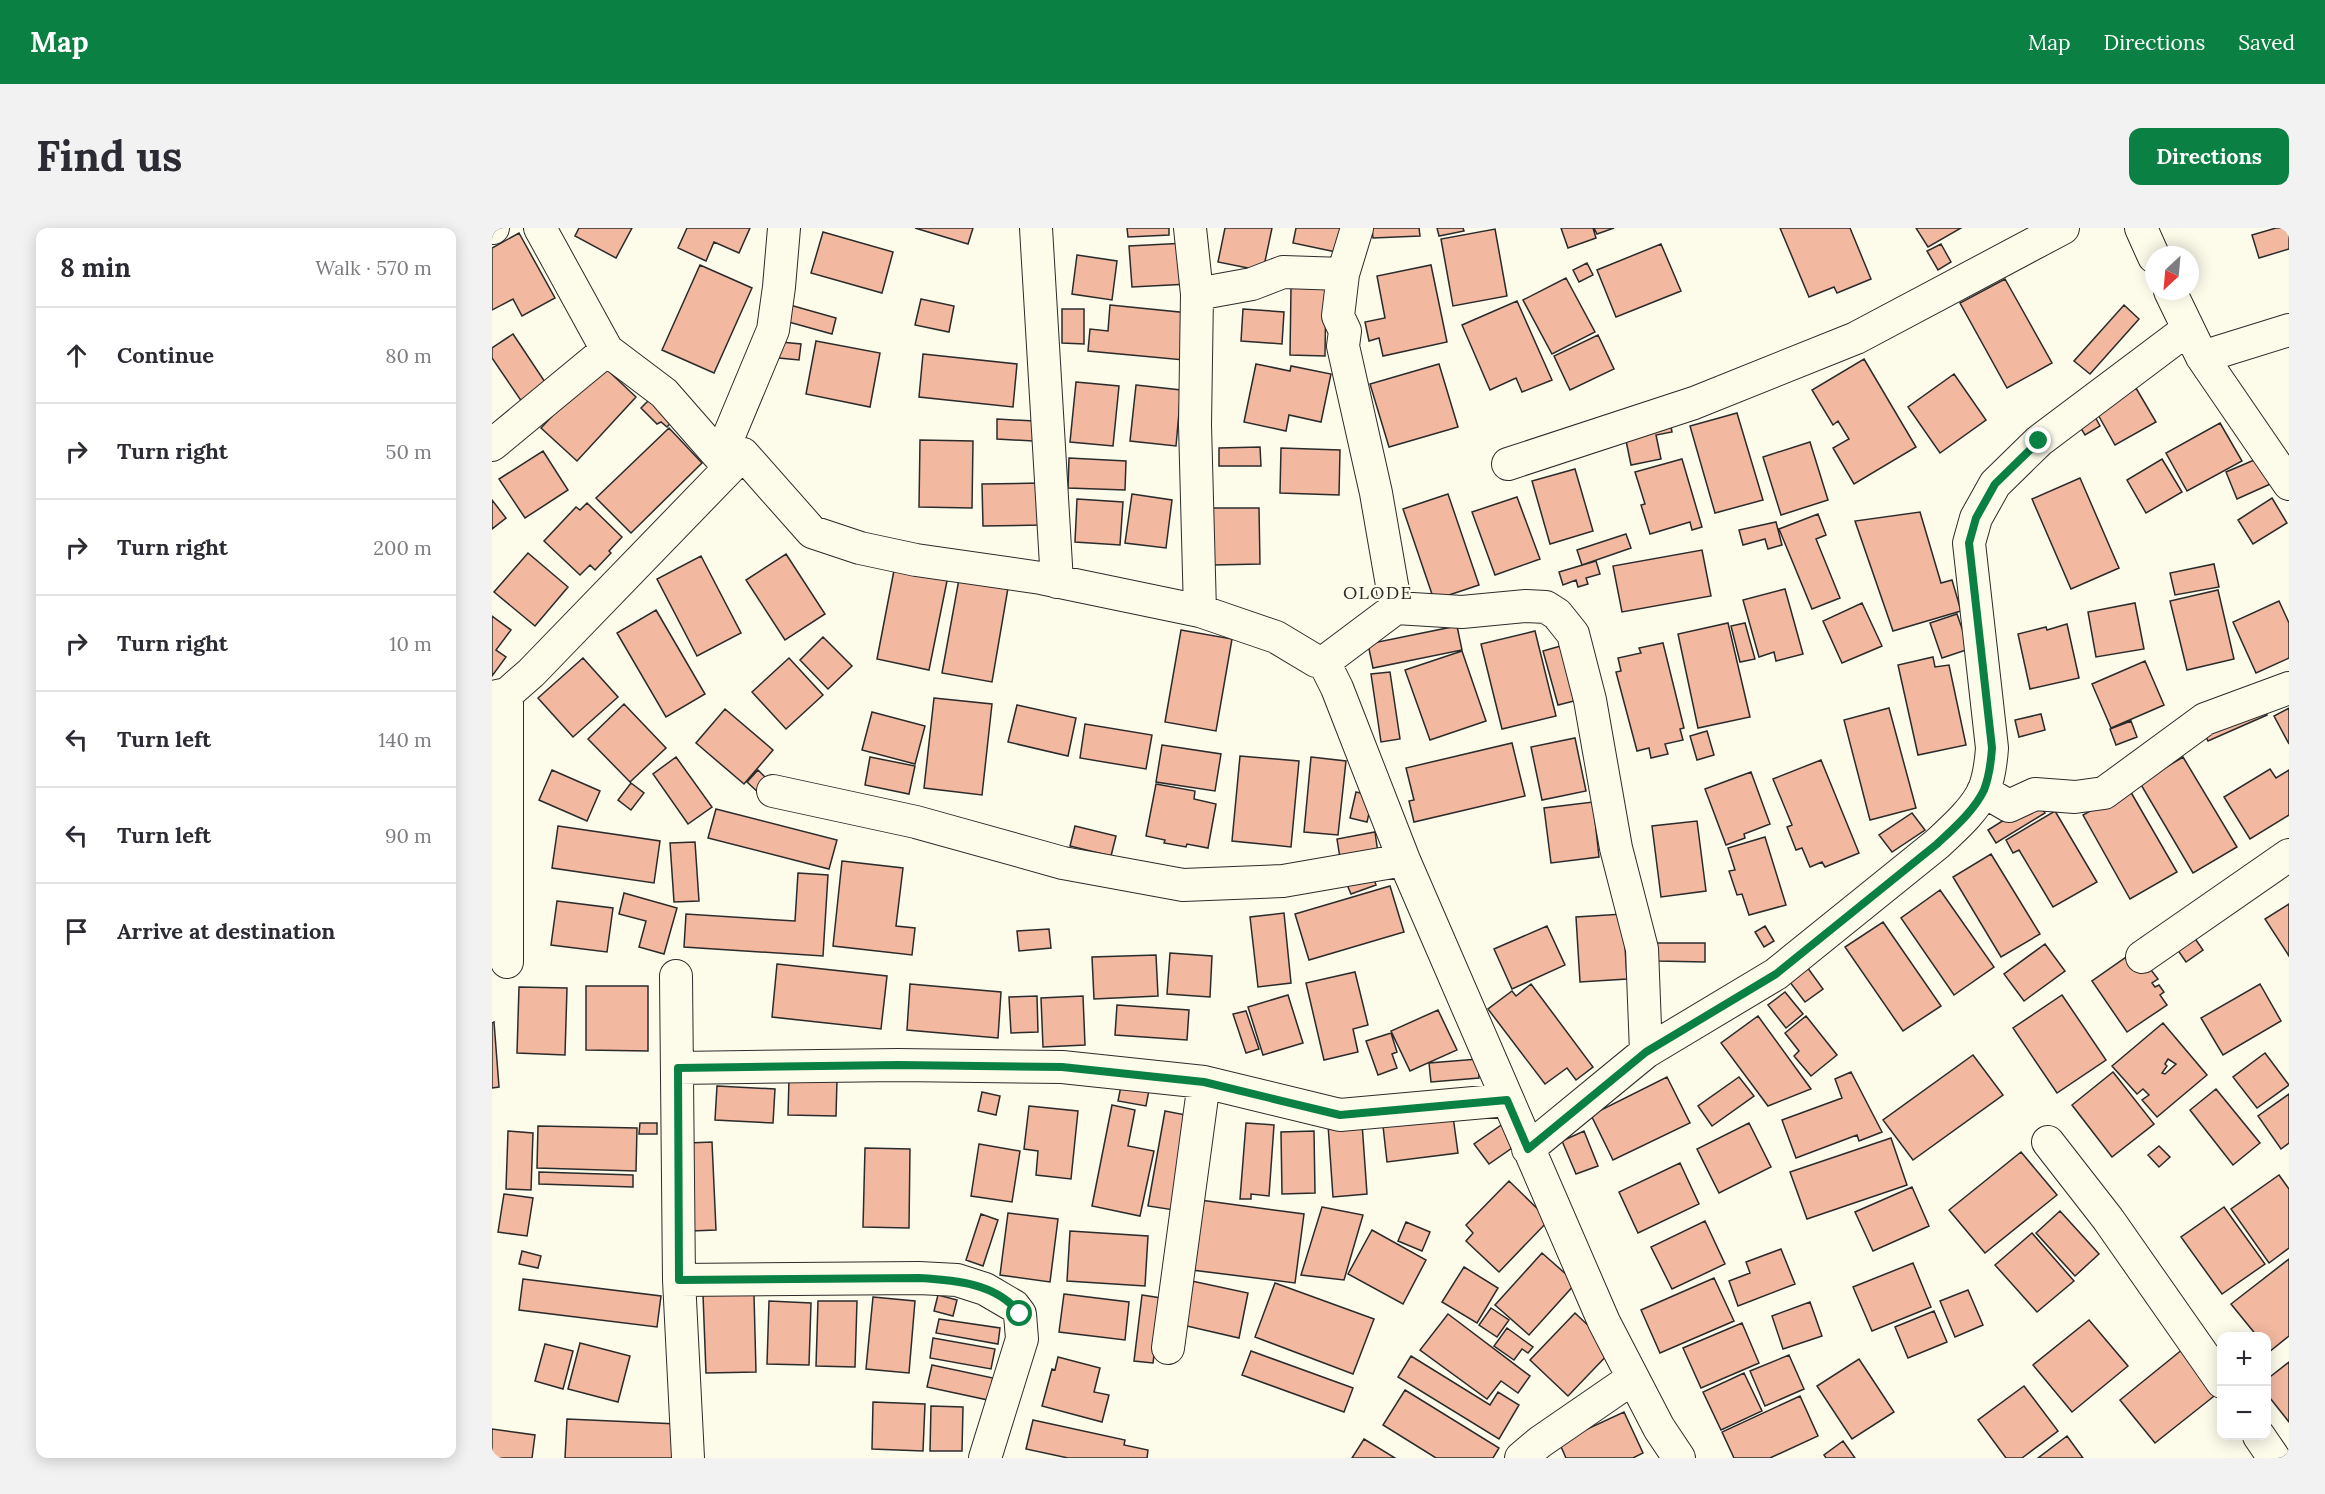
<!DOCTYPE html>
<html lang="en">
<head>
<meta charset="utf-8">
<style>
  body { margin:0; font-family:Lora,serif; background:#f2f2f3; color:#2b2b33 }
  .controls { position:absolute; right:18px; bottom:18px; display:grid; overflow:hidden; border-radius:12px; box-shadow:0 3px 15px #0003 }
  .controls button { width:54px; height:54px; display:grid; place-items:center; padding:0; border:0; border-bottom:2px solid #e1e1e2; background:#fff; color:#2b2b33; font:30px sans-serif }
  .compass { position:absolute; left:1653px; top:18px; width:54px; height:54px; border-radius:50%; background:#fff; box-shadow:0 3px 15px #0003; rotate:206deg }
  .stop { position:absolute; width:18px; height:18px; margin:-14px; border:4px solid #0b8043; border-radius:50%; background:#fff }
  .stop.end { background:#0b8043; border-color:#fff; box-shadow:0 2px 6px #0008 }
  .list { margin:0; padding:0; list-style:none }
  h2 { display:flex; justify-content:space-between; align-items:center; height:78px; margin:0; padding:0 24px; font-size:26px }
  h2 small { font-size:20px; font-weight:400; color:#7c7c81 }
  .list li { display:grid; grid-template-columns:39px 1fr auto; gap:18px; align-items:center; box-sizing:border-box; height:96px; padding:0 24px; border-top:2px solid #e1e1e2 }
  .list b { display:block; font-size:22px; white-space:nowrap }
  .list em { font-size:20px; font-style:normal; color:#7c7c81 }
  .icon { flex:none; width:33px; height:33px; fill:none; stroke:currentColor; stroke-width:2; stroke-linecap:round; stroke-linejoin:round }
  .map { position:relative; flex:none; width:1797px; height:1230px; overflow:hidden; border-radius:12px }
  header { display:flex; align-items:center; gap:36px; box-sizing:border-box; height:84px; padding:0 30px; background:#0b8043; color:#fff }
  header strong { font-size:28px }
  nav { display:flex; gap:33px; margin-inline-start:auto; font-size:21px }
  .intro { display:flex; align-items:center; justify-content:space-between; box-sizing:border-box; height:144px; padding:0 36px }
  h1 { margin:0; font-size:42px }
  .button { padding:15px 27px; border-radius:12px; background:#0b8043; color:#fff; font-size:21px; font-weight:700 }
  main { display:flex; gap:36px; padding:0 36px }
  aside { flex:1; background:#fff; border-radius:12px; box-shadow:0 3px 15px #0003 }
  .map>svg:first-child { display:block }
  .building { fill:#f2b8a0; stroke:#2b2b2b; stroke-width:1.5; fill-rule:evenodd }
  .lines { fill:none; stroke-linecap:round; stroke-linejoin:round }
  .minor-casing { stroke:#2b2b2b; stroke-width:34 }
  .minor { stroke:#fdfbea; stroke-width:32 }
  .route { stroke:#0b8043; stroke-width:8 }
  .labels { text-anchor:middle; stroke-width:4.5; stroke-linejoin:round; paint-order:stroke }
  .quarter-label { font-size:18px; letter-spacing:1.5px; fill:#2b2b2b; stroke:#fdfbea }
</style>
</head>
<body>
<header>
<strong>Map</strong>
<nav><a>Map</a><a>Directions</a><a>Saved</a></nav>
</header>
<div class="intro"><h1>Find us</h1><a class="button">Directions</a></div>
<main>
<aside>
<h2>8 min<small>Walk · 570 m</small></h2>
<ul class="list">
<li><svg class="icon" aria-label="ahead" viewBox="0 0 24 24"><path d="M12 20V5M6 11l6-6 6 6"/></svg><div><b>Continue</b></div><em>80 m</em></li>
<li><svg class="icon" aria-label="right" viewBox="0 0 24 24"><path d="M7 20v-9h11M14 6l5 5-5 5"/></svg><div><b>Turn right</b></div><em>50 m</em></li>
<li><svg class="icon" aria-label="right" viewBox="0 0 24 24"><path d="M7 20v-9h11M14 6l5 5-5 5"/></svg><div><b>Turn right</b></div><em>200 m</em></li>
<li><svg class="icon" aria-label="right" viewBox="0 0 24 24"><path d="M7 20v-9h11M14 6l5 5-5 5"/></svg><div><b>Turn right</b></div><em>10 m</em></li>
<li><svg class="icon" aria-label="left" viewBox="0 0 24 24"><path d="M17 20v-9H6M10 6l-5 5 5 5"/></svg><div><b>Turn left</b></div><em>140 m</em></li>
<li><svg class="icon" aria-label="left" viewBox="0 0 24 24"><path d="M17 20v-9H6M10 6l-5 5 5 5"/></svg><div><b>Turn left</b></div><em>90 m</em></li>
<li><svg class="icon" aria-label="arrive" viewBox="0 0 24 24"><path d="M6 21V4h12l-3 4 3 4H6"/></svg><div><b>Arrive at destination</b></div></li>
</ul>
</aside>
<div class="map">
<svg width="1797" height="1230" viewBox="0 0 1797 1230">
  <rect width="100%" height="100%" fill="#fdfbea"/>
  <path class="building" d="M87,0h53l-16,30 -41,-22z
    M195,0h63l-11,25 -25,-11 -8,19 -28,-13z
    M423,0h58l-5,16z
    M635,0h42v7l-41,2z
    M733,0h47l-9,43 -45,-9z
    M804,0h50l-5,25 -48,-10z
    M880,0h47l1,8 -47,2z
    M945,0h26l1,3 -25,5z
    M1069,0h32l3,10 -28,10z
    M1102,0h20l-17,6z
    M1288,0h70l21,51 -34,14 -3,-6 -25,10z
    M1424,0h45l-33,19z
    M1784,0h13v21l-30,9 -7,-23z
    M1003,1l12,67 -54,10 -12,-67z
    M331,4l70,20 -11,41 -71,-20z
    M27,5l36,65 -33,18 -9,-17 -21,11v-62z
    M694,15l3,41 -57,3 -3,-41z
    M1169,16l20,47 -65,26 -19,-47z
    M1449,16l10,18 -13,8 -11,-19z
    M585,27l40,6 -5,39 -40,-6z
    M1095,35l6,12 -14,7 -6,-12z
    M208,37l52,23 -38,85 -52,-23z
    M939,37l16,77 -64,14 -4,-18 -10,3 -4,-19 20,-4 -8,-42z
    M1074,50l29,54 -43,22 -29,-54z
    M1513,51l47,84 -45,25 -47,-85z
    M799,60l35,1 -1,67 -35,-1z
    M429,71l33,7 -5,26 -34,-7z
    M1025,73l35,79 -30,12 -6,-14 -26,12 -28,-65z
    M298,77l46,13 -4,16 -47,-13z
    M618,77l79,8 -5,47 -96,-9 2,-22 18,2z
    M1632,77l15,14 -49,55 -16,-13z
    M570,81h22v35l-22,-1z
    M751,81l41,3 -2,32 -41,-3z
    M21,106l34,51 -25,17 -30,-44v-10z
    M1106,107l16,34 -44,21 -16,-34z
    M324,113l64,12 -10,54 -64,-13z
    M289,114l20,2 -2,16 -20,-2z
    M431,126l94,10 -4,43 -94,-10z
    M1372,131l52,88 -62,37 -21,-36 16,-9 -11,-18 -5,4 -21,-35z
    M109,136l35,33 -59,64 -36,-33z
    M764,136l34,7 1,-5 40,8 -10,48 -32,-7 -3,16 -42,-9z
    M947,136l19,63 -69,20 -19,-63z
    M1462,146l32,46 -46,33 -32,-46z
    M584,154l43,4 -6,60 -43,-4z
    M644,157l45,5 -5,56 -46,-5z
    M1644,160l20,34 -41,23 -19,-34z
    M164,165l22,22 -11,12 -6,-5 -4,2 -16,-16z
    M1176,183l4,21 -16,3 5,24 -30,6 -9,-44z
    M1245,185l26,87 -48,13 -25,-87z
    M1601,185l7,13 -15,9 -8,-13z
    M505,191l37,2 -1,20 -36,-2z
    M1728,195l22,38 -55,30 -21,-38z
    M177,200l33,35 -71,70 -35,-35z
    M428,212l53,1 -1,67 -53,-1z
    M1318,214l18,58 -47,15 -18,-58z
    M768,219l1,19h-42v-18z
    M789,220l59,2 -1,45 -59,-2z
    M51,223l25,39 -43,28 -26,-39z
    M1774,227l11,26 -40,18 -11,-27z
    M577,230l57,3 -1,29 -57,-2z
    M1190,231l20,68 -10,3 -2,-8 -40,12 -9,-29 4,-1 -10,-32z
    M1670,231l20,33 -36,21 -19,-33z
    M1083,241l18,62 -43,13 -18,-63z
    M1588,250l39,90 -48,21 -39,-90z
    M548,255l1,42 -58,1 -1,-42z
    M640,266l40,6 -6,48 -41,-5z
    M956,266l31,91 -45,15 -31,-91z
    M1025,269l23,62 -45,16 -23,-63z
    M1780,270l15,25 -34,21 -15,-24z
    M585,271l46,3 -3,43 -45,-3z
    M0,272l14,18 -14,11z
    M95,275l35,34 -13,14 2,2 -16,17 -5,-5 -10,10 -36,-34 32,-34 4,3z
    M719,280h48l1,56 -48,1z
    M1428,284l21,71 11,-3 9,31 -68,20 -38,-110z
    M1326,286l8,21 -10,4 24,59 -28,11 -33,-80z
    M1284,294l6,23 -14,4 -3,-10 -22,6 -4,-15z
    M1134,306l5,14 -49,17 -5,-15z
    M1210,322l9,46 -89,16 -9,-46z
    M36,325l40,34 -33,39 -41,-34z
    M294,326l39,60 -40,26 -39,-60z
    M209,328l40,77 -44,23 -40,-77z
    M404,332l53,11 -20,99 -52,-11z
    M1104,333l4,13 -14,4 2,6 -10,3 -2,-7 -13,5 -4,-13z
    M1722,336l5,23 -44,8 -5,-22z
    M467,351l49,9 -16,94 -50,-9z
    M1293,361l18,65 -27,7 -2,-9 -15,5 -16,-57z
    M1726,362l16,69 -47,11 -17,-69z
    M1787,373l10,22v35l-33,15 -23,-51z
    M1370,375l20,43 -40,17 -19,-42z
    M1643,375l9,46 -48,8 -8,-45z
    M164,382l49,84 -39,23 -49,-84z
    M1465,386l12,35 -27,9 -12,-35z
    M0,388l19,14 -15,20 10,7 -14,19z
    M1236,395l22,94 -52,11 -20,-94z
    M1253,395l10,36 -15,3 -9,-36z
    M1575,396l12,54 -49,11 -12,-55 28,-7 1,3z
    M965,398l5,24 -89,18 -5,-24z
    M689,402l51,9 -16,92 -51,-9z
    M1043,403l21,85 -54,13 -21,-85z
    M331,409l29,29 -24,23 -28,-29z
    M1171,415l21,85 -4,1 3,11 -18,4 3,10 -17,4 -2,-10 -12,3 -21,-79 5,-1 -3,-13 23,-5 -2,-5z
    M1072,417l14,55 -20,5 -15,-54z
    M970,423l24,70 -56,19 -25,-70z
    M1441,429l2,10 14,-2 17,80 -48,10 -20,-90z
    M91,430l35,39 -45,40 -35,-39z
    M297,430l34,37 -37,34 -34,-37z
    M1653,433l19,44 -53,23 -19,-44z
    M898,444l10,67 -19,3 -10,-68z
    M442,470l58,6 -10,91 -58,-7z
    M1769,474l6,13 -59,26 -6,-13z
    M132,476l42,44 -36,34 -42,-43z
    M525,477l59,13 -8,38 -60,-14z
    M1397,480l27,100 -46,12 -26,-100z
    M1797,480v36l-15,-28z
    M233,481l48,41 -29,34 -48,-41z
    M380,484l53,14 -10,38 -53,-14z
    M1549,486l4,16 -26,7 -4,-17z
    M1639,493l6,16 -21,8 -6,-16z
    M593,496l67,11 -6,34 -66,-11z
    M1215,503l7,24 -17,5 -7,-24z
    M1083,510l11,53 -44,9 -11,-53z
    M1020,515l13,53 -111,26 -5,-21 5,-1 -8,-32z
    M670,517l59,9 -6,37 -59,-9z
    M748,528l59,5 -8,86 -59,-6z
    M184,529l36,50 -24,17 -35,-50z
    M378,529l45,9 -6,28 -44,-9z
    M819,529l35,4 -8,74 -34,-3z
    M1691,529l54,90 -44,26 -53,-90z
    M1329,532l38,93 -34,14 -3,-5 -12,5 -8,-19 -6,2 -9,-23 5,-2 -19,-46z
    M1778,541l6,9 13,-8v45l-39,24 -26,-42z
    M60,542l48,21 -13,30 -48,-21z
    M266,542l15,15 -11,11 -15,-14z
    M1259,544l19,52 -26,10 1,4 -19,7 -21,-56z
    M139,555l13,10 -13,17 -13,-10z
    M664,556l39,7 -1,8 22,5 -8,44 -21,-4 -1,3 -22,-4 1,-3 -19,-4z
    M1637,561l48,83 -47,27 -47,-84z
    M864,564l17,4 -6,26 -17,-4z
    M1544,572l9,13 -49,30 -8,-13z
    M1101,574l6,55 -48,6 -7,-55z
    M224,581l121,31 -8,29 -121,-31z
    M1563,583l42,71 -44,25 -34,-57 -6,3 -7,-13z
    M1420,585l13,17 -33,22 -13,-17z
    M1205,593l9,70 -45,6 -9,-71z
    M66,598l102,15 -6,42 -102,-15z
    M583,598l41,10 -5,20 -41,-10z
    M883,604l3,21 -38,5 -3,-19z
    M1273,609l21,68 -37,10 -7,-21 -5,1 -8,-24 6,-1 -7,-22z
    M203,614l4,59 -25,1 -4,-59z
    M1499,626l49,80 -39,23 -48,-80z
    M350,633l61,7 -7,58 19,2 -3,27 -79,-9z
    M879,643l5,14 -25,9 -6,-14z
    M306,645l30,2 -5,81 -139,-9 2,-33 109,7z
    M898,658l14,46 -95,28 -14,-46z
    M1448,662l54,77 -40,28 -53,-77z
    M132,665l53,15 -13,46 -25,-7 7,-26 -27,-7z
    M65,673l56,7 -6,44 -56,-7z
    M1797,676v52l-24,-37z
    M792,685l7,70 -33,4 -8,-70z
    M1131,686l4,65 -47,3 -4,-65z
    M1391,694l58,84 -38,25 -58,-84z
    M1055,698l18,39 -53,24 -18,-40z
    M1273,698l9,15 -10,6 -9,-15z
    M557,701l2,19 -32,3 -2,-20z
    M1702,709l9,13 -17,12 -9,-13z
    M1165,715h48v19l-48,-1z
    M1553,716l20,27 -41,30 -20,-27z
    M678,725l42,3 -2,41 -43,-3z
    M1640,725l13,9 13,17 -6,4 3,4 4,-2 5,7 -4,3 7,10 -40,27 -35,-51z
    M664,727l2,41 -64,3 -2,-42z
    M1310,732l21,29 -18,13 -22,-29z
    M285,736l110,12 -6,53 -109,-12z
    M863,744l13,53 -15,4 5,23 -34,8 -18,-77z
    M418,756l91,8 -3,46 -91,-8z
    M1039,756l62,83 -17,13 -9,-12 -22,16 -57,-75 24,-18 4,5z
    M1768,756l21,37 -58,34 -22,-37z
    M94,758h62v65l-62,-1z
    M27,759l48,1 -2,67 -48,-2z
    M1293,764l18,22 -17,14 -18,-23z
    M796,767l15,48 -40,12 -15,-48z
    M1570,767l44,65 -49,33 -44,-65z
    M545,768l1,36 -27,1 -2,-36z
    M591,768l2,49 -42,2 -2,-49z
    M625,777l72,5 -2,30 -72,-5z
    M946,782l19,40 -47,21 -19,-40z
    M754,783l13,38 -13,4 -13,-39z
    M1266,788l53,73 -43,17 -47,-63z
    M1314,788l31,39 -26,21 -17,-20 5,-5 -14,-18z
    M2,794l5,65 -7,1v-65z
    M1671,795l44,52 -50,42 -15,-17 7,-5 -6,-6 -6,5 -25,-28zM1676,831l8,5 -11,10 -3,-1 5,-7 -2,-2z
    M899,805l6,19 -5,2 5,14 -19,7 -12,-34z
    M1773,825l24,32 -32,23 -24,-31z
    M1481,827l30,40 -90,65 -30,-40z
    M986,831l1,19 -48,4 -2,-19z
    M1359,844l31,60 -23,9 -2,-6 -61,23 -14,-38 60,-22 -7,-19z
    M1621,844l41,52 -42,33 -40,-52z
    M1175,849l23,46 -77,37 -22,-45z
    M1247,849l15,19 -42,30 -14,-20z
    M297,851l48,1 -1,36 -48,-1z
    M225,858l58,3 -2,34 -58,-3z
    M629,858l28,4 -3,16 -28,-5z
    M1724,861l44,54 -27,22 -43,-55z
    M490,864l18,4 -4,19 -18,-4z
    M1797,866v49l-8,6 -23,-33z
    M620,877l23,5 -7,36 26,5 -14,65 -48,-10z
    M537,878l49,5 -7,68 -35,-4 2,-24 -14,-2z
    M960,881l6,44 -71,9 -5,-45z
    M673,883l26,5 -17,94 -26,-4z
    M1015,893l15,20 -33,23 -15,-20z
    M148,895h17v11h-18z
    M754,895l28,2 -5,71 -18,-2v5h-11z
    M870,895l5,71 -34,3 -5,-72z
    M1257,895l22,44 -52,26 -22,-44z
    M46,898l99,2 -1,43 -99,-3z
    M16,903l25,2 -2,57 -25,-1z
    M822,903l1,62 -33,1 -1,-62z
    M1092,903l14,35 -22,8 -14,-33z
    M1399,910l16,47 -100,34 -17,-47z
    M220,914l4,88 -25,1 -3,-88z
    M487,916l41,7 -8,51 -41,-6z
    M1667,918l11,11 -11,10 -11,-12z
    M373,920l45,1 -1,79 -46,-1z
    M1529,924l36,43 -72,58 -36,-43z
    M1188,935l19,41 -61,29 -19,-41z
    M47,944l94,3v12l-94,-3z
    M1787,947l10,14v59l-20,15 -38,-54z
    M1017,953l40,39 -50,52 -33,-31 7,-8 -7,-8z
    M1420,959l17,39 -56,25 -18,-39z
    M12,966l29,4 -6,38 -29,-4z
    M708,972l104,14 -9,69 -103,-13z
    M830,979l41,8 -19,65 -43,-5z
    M1732,979l41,57 -43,30 -41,-57z
    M1568,983l39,43 -24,22 -39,-43z
    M516,985l50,6 -8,63 -50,-7z
    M489,986l17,6 -15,46 -17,-6z
    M1213,993l20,43 -53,25 -21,-42z
    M914,994l24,10 -8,19 -24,-10z
    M880,1002l54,30 -23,44 -55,-30z
    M578,1003l78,5 -3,50 -78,-5z
    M1540,1005l42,48 -37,31 -42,-47z
    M1289,1021l14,35 -57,22 -9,-25 21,-8 -4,-11z
    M30,1023l19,5 -3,12 -19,-4z
    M1050,1025l34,30 -47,52 -34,-30z
    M1797,1031v77l-20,16 -3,-3v-13h-9l-26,-32z
    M1421,1035l18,44 -59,24 -19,-44z
    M972,1039l34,21 -21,35 -35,-21z
    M1222,1050l20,43 -74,32 -19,-43z
    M31,1051l138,17 -4,31 -138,-17z
    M695,1052l61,13 -9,45 -61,-14z
    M783,1055l99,36 -21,55 -98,-37z
    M1476,1062l15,35 -28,12 -15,-36z
    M572,1066l65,8 -4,38 -66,-8z
    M211,1067h51l2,77 -50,1z
    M446,1067l19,5 -4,16 -19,-5z
    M650,1067l19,3 -8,65 -19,-2z
    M381,1069l42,4 -6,72 -43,-4z
    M277,1073l42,2 -2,62 -42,-1z
    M326,1073h39l-2,66 -39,-1z
    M1318,1074l12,34 -39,13 -11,-33z
    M999,1080l18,12 -12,17 -18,-12z
    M1442,1083l13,31 -39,16 -13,-31z
    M1083,1085l38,36 -45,47 -38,-36z
    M956,1086l82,62 -12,17 -17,-12 -14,18 -67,-49z
    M447,1091l61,9 -2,16 -62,-11z
    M1597,1092l39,46 -56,46 -39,-47z
    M1250,1095l17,40 -58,25 -18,-40z
    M1015,1100l26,19 -5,6 -6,-4 -8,11 -20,-14z
    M441,1110l62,11 -4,20 -61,-11z
    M88,1115l50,13 -12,46 -50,-13z
    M53,1116l28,7 -10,38 -28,-8z
    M1691,1121l35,44 -63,50 -35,-43z
    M759,1123l102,37 -9,24 -102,-37z
    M1297,1127l15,34 -39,17 -15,-35z
    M919,1128l79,49 8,-13 21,13 -20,34 -101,-62z
    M566,1129l42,11 -6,24 15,3 -7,27 -60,-16 10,-37 3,1z
    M1367,1131l35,53 -42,27 -35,-53z
    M1797,1134v60l-23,-29v-13z
    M440,1137l61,13 -5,22 -61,-13z
    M1252,1145l18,38 -41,19 -18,-38z
    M1532,1158l34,45 -36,27h-16l-28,-38z
    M913,1162l94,58 -6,10h-57l-53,-33z
    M1308,1168l18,40 -48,22h-36l-12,-26z
    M381,1174l52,2 -2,47 -51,-2z
    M439,1178l32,1 -1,44h-32z
    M1132,1184l19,41 -10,5h-67l-7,-16z
    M75,1191l111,5 -1,34h-112z
    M541,1192l92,20 -1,5 24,5 -1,8h-79l-42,-9z
    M0,1201l43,6 -3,23h-40z
    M1575,1208l16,22h-45z
    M872,1211l31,19h-43z
    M1351,1213l12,17h-29l-2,-3z"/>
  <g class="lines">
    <g class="minor-casing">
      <path id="minor" d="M0,0h1
        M48,0l67,122 57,43 56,64 23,-3 69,78 48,16 56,12 125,18 159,33 76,26 40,24 8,1 13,26 67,172 200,462 55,106 20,30
        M544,0l21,354
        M698,0l7,66 -2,131 5,186
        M1649,0l13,29
        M851,46l14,-46
        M1678,63l32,66 87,127
        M705,66l55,-10 31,-12 60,2 -5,42 7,15 -2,15 33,147 20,115
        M1710,129l87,-27
        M0,217l115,-95
        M228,229l53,-127 6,-43 5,-59
        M1016,236l186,-61 162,-65 207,-110
        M832,434l72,-54 66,4 64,-6 20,1 11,7 16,20 17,66 26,148 26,101 4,103
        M15,466v268
        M0,469l15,-3 24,-21 212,-219
        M281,563l143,31 147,41 120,22 100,-4 121,-21
        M1491,563l26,15 26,-12 40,3 29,-4 101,-74 84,-31
        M1650,729l147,-102
        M184,748l3,304 9,178
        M185,840l221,-3 164,2 142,15 136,33 167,-15
        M1556,914l60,77 114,163
        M1036,921l118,-97 130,-78 161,-130c16,-15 37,-33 47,-54 5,-13 7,-28 8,-42l-23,-205 7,-25 19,-34 44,-43 149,-112
        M187,1052l240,-2 38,2 28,9 29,17 6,8 2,25 -37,119
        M676,1120l36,-266
        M1767,1208l15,22
        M1029,1230l19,-16 93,-64"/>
    </g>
    <use href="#minor" class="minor"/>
  </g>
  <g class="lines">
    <path class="route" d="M528,1086c-23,-31 -66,-34 -101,-36l-240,2 -1,-212 220,-3 164,2 142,15 136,33 167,-15 21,49 118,-97 130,-78 161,-130c16,-15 37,-33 47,-54 5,-13 7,-28 8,-42l-23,-205 7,-25 19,-34 44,-43"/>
  </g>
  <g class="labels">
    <g class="quarter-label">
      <text x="886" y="371">OLODE</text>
    </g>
  </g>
</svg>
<div class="controls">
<button>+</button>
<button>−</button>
</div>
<svg class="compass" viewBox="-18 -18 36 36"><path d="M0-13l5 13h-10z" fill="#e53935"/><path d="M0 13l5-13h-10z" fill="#7c7c81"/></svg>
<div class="stop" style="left:528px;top:1086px"></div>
<div class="stop end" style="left:1547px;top:213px"></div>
</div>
</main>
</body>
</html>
